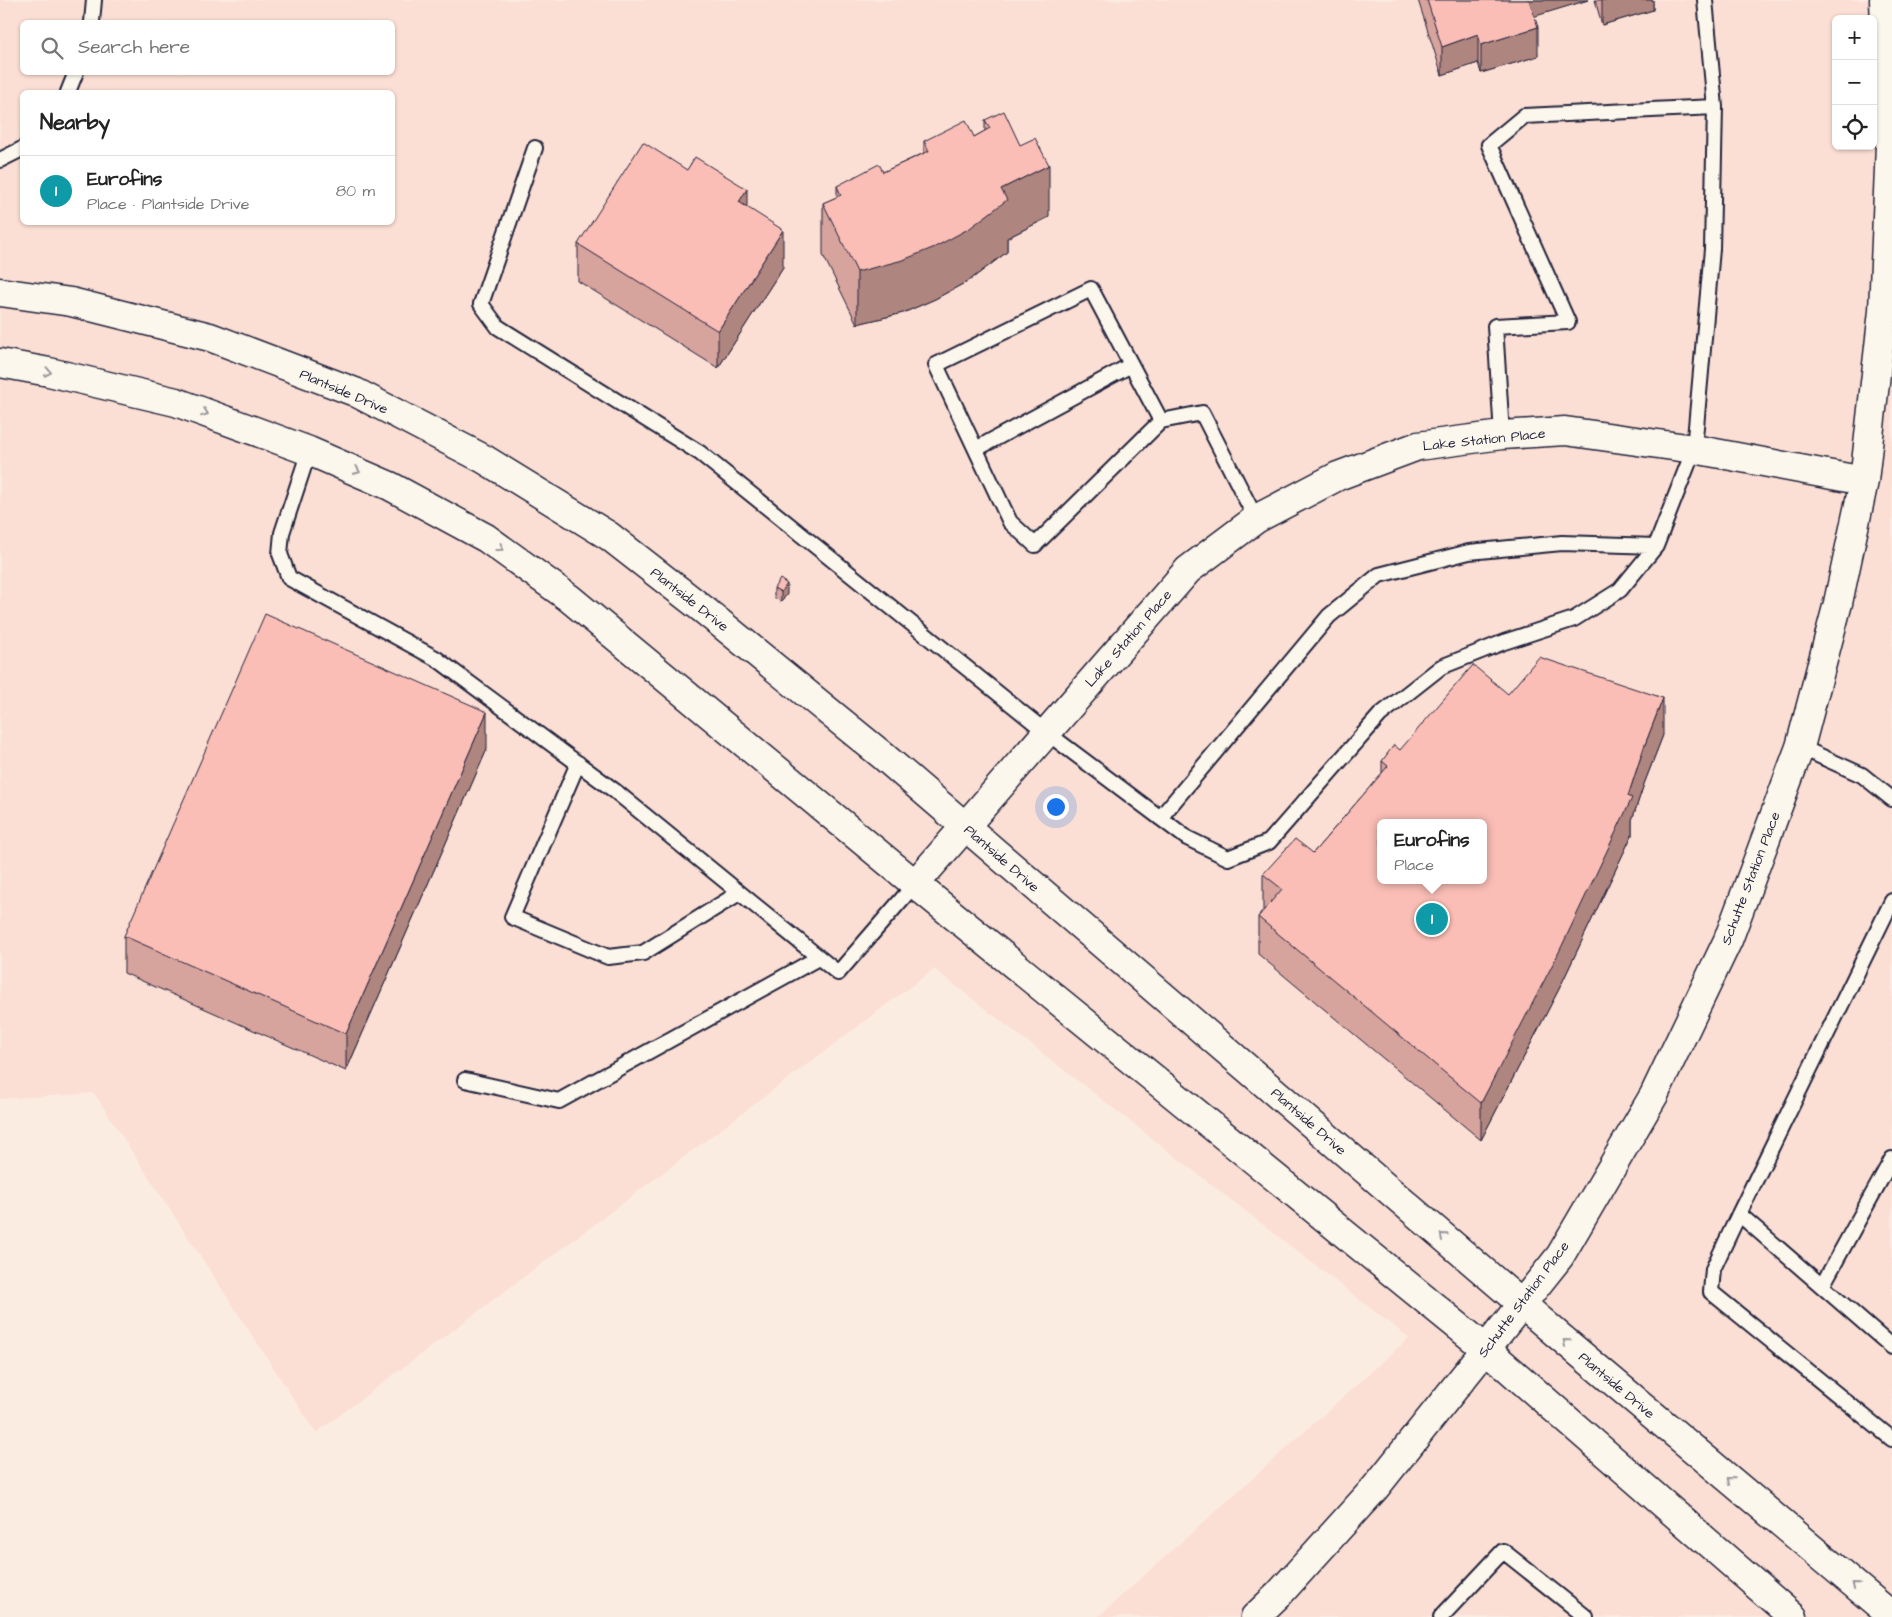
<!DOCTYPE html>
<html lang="en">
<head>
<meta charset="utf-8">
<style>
  body { margin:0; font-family:"Architects Daughter",sans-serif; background:#f2f2f2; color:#222 }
  .controls { position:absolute; right:15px; top:15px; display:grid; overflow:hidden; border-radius:8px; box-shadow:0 1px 4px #0004 }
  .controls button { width:45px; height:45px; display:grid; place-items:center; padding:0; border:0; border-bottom:1px solid #e0e0e0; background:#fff; color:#222; font:25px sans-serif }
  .you { position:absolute; left:1055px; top:806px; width:18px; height:18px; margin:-12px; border:4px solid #fff; border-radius:50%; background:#1a73e8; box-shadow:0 0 0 8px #1a73e833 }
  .badge { display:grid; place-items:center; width:32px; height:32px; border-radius:50%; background:#0f766e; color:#fff; font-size:16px; font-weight:700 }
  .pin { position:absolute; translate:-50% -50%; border:2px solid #fff; box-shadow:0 1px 5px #0006 }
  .popup { position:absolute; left:1377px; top:819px; width:110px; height:65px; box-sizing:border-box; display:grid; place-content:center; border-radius:8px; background:#fff; filter:drop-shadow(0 1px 4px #0005); font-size:16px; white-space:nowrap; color:#767676 }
  .popup b { font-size:19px; color:#222 }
  .popup::after { content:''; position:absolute; left:50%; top:100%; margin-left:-10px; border:10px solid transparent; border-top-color:#fff }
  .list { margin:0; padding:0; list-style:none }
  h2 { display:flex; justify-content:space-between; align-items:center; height:65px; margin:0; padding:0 20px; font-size:21px }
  h2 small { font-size:16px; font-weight:400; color:#767676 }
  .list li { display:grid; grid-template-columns:32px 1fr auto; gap:15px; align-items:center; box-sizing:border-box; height:70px; padding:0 20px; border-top:1px solid #e0e0e0 }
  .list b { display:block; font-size:19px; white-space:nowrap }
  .list p { margin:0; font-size:16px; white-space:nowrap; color:#767676 }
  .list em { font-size:16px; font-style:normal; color:#767676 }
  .icon { flex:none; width:28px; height:28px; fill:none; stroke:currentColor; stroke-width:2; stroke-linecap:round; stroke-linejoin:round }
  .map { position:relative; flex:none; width:1892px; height:1617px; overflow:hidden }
  .search { position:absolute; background:#fff; box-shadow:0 1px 4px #0004; left:20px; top:20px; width:375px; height:55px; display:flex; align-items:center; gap:12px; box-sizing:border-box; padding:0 18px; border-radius:8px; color:#767676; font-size:19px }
  .panel { position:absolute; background:#fff; box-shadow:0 1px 4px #0004; left:20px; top:90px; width:375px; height:135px; border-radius:8px }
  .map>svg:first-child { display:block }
  .built { fill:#fbded4; fill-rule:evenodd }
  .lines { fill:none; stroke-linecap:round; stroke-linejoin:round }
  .lane-casing { stroke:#22223b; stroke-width:18 }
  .street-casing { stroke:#22223b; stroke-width:31 }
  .secondary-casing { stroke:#22223b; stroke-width:31 }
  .lane { stroke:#fbf7ec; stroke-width:14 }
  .street { stroke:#fbf7ec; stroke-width:28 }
  .secondary { stroke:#fbf7ec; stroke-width:28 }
  .wall { fill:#d7a39d; stroke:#22223b }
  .shaded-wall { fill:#af857f; stroke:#22223b }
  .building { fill:#fabeb6; stroke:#22223b; fill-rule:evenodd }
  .oneway { stroke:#99979c }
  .labels { text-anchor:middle; stroke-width:4; stroke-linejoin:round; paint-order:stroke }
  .street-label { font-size:14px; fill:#22223b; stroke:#fbf7ec }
</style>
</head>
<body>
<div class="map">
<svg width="1892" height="1617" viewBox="0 0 1892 1617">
  <rect width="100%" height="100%" fill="#fbece1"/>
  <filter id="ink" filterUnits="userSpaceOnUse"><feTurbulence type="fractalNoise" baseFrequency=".02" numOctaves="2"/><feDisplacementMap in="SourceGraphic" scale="10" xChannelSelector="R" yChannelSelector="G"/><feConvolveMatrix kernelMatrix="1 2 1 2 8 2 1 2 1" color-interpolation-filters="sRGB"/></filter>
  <g filter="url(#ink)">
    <path class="built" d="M0,0h1892v1617h-794l311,-279 -475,-369 -618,464 -222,-340 -94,6zM1836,19h37v127h-37zM22,22h370v50h-370zM22,92h370v130h-370zM1381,823h102v57h-102z"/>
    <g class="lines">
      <g class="lane-casing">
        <path id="lane" d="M92,22l2,-22
          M68,92l8,-20
          M535,148l-54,156 17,23 202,126 346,279 141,106 41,20 41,-16 111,-127 61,-48 63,-25 70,-23 46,-29 36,-44 38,-97 18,-200 3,-142 -10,-107
          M0,160l22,-11
          M1161,421l-70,-132 -155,76 74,157 25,23 126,-124 41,-8 54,106
          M1502,435l-7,-109 73,-4 -79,-177 35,-29 191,-9
          M976,449l155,-84
          M309,451l-27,82 -2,21 9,24 148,81 178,132 223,182 77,-89
          M1800,747l62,28 30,24
          M578,763l-66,154 96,40 35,-4 96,-60
          M1160,818l169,-202 50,-41 90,-23 93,-9 94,3
          M1892,901l-153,313 153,133
          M465,1080l94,21 259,-143
          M1739,1214l-26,55 -2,23 181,147
          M1822,1286l70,-127
          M1441,1617l62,-66 83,66"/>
      </g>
      <g class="street-casing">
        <path id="street" d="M915,884l273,-314 68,-51 82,-43 80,-30 84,-11 63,-4 129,18 170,32
          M1255,1617l24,-23 96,-106 185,-232 94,-161 74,-155 72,-193 38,-144 26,-122 19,-170 7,-166 -6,-145"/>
      </g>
      <g class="secondary-casing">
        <path id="secondary" d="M0,292l71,10 139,35 145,55 129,67 125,77 95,74 178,145 677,581 333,280
          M0,363l49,9 127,30 133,49 81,35 96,52 83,60 346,286 571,465 307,268"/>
      </g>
      <use href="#lane" class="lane"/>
      <use href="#street" class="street"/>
      <use href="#secondary" class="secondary"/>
    </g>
    <path class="wall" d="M1418,0h170l-54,16 4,40 -57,17 -3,-10 -36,12z
      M1595,0h58v10l-51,15z
      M985,120l64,97 -42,21v14l-37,28 -35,19 -32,14 -46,11 -34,-69v-52l14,-6v-11l46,-14 41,-19v-12l50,-4 11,-6z
      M747,207l36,60 -65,101 -140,-87v-37z
      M774,588l13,6 -6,8 -7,-5z
      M1508,694l155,41 -19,49 -12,36v15l-73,154 -78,151 -223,-186v-37l5,-6v-37l50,-21 69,-80v-12l18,-11z
      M487,749l-141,322 -222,-98v-37z"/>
    <path class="shaded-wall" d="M1526,0h62l-62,19z
      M1602,0h51v10l-51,15z
      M1538,27v29l-57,17v-28z
      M1478,34v29l-36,12v-28z
      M1049,165v52l-42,21v14l-37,28 -35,19 -32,14 -46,11v-52l144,-83z
      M747,189v37l-8,-24z
      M783,230v37l-65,101v-37z
      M787,584v10l-6,8v-10z
      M1663,698v37l-19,49 -12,36v15l-73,154 -78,151v-37l147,-307 16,-49z
      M487,712v37l-141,322v-37z"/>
    <path class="building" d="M1427,0h102l9,27 -57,18 -3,-11 -36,13z
      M1004,111l16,34 15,-7 14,27 -48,24 6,11 -37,28 -35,19 -32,13 -46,12 -34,-69 18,-8 -4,-9 42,-22 4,8 46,-21 -5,-10 42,-21 8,17 16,-9 -5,-8z
      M643,142l44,28 8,-13 52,32 -8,13 44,28 -65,101 -140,-87z
      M780,579l7,5 -6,8 -7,-4z
      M265,614l222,98 -141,322 -222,-98z
      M1539,657l124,41 -19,49 -16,49 4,2 -73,154 -78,151 -223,-186 24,-28 -19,-15 32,-35 18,14 75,-87 -6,-5 12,-16 6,5 73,-85 35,29zM1381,823h102v57h-102z"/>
    <defs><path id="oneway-chevron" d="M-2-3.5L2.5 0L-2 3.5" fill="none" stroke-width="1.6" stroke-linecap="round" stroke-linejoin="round" transform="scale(1.25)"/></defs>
    <g class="oneway">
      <use href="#oneway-chevron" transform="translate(48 372) rotate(12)"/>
      <use href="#oneway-chevron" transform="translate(205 413) rotate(20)"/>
      <use href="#oneway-chevron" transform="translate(357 471) rotate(23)"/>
      <use href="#oneway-chevron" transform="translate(500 548) rotate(36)"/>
      <use href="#oneway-chevron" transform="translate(1443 1236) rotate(-139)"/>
      <use href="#oneway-chevron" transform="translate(1566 1342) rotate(-140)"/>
      <use href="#oneway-chevron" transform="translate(1730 1480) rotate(-140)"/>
      <use href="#oneway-chevron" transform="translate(1855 1585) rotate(-140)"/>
    </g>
  </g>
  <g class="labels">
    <g class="street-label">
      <text transform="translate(344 391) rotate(23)" y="5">Plantside Drive</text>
      <text transform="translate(1484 439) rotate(-6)" y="5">Lake Station Place</text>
      <text transform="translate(690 599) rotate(38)" y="5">Plantside Drive</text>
      <text transform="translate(1128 638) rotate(-49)" y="5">Lake Station Place</text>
      <text transform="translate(1002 858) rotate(41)" y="5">Plantside Drive</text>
      <text transform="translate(1750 878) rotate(-69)" y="5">Schutte Station Place</text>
      <text transform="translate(1309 1121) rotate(41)" y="5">Plantside Drive</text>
      <text transform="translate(1523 1299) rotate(-53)" y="5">Schutte Station Place</text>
      <text transform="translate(1617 1385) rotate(40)" y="5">Plantside Drive</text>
    </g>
  </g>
</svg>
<div class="controls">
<button>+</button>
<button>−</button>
<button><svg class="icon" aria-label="locate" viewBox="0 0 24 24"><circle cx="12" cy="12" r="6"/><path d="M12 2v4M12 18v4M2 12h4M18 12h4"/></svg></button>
</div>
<div class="you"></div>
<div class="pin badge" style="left:1432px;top:919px;background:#0f9aa8">1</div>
<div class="popup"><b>Eurofins</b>Place</div>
<div class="search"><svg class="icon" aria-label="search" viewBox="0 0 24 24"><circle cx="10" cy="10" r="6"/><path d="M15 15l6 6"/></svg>Search here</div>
<section class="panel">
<h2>Nearby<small></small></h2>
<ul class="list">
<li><span class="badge" style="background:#0f9aa8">1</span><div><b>Eurofins</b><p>Place · Plantside Drive</p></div><em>80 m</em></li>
</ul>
</section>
</div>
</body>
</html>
